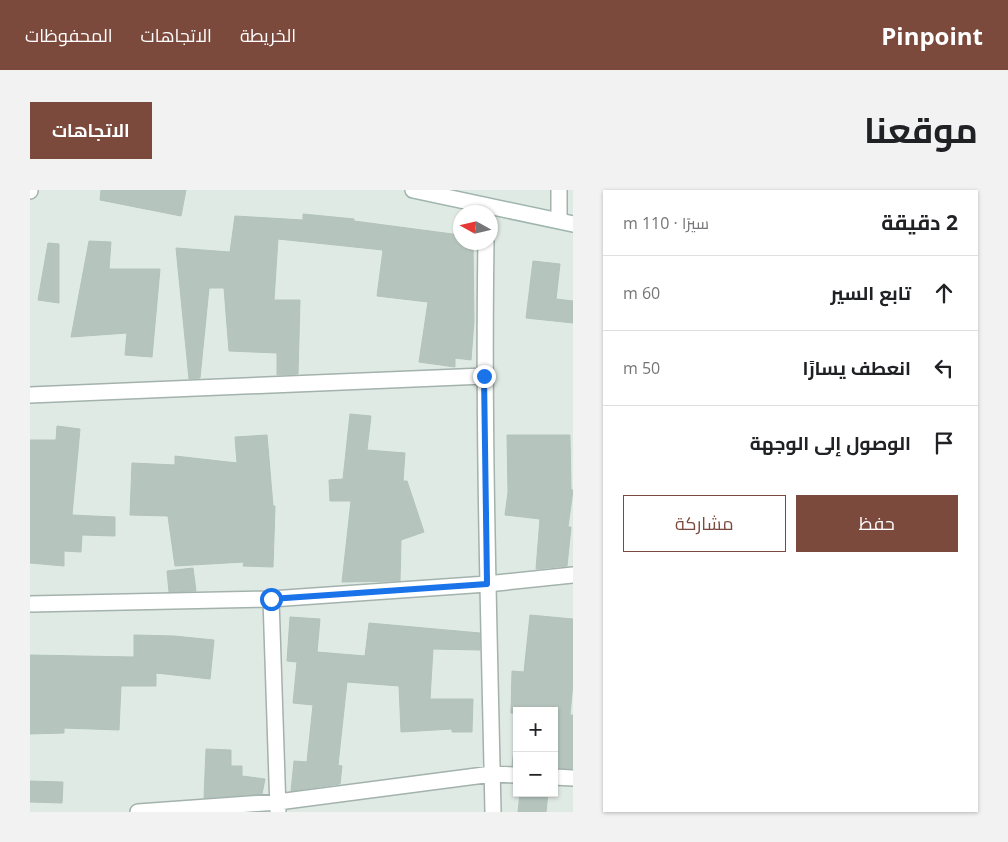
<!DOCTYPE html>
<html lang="ar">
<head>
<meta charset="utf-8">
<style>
  body { margin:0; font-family:"Open Sans",Cairo,sans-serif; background:#f2f2f2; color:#202124; direction:rtl }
  .controls { position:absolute; right:15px; bottom:15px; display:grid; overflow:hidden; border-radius:0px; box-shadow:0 1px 4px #0004 }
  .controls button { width:45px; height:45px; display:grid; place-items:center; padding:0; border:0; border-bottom:1px solid #e0e0e0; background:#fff; color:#202124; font:25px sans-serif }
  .compass { position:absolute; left:423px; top:15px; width:45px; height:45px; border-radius:50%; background:#fff; box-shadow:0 1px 4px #0004; rotate:278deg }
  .stop { position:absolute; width:15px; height:15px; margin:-11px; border:4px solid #1a73e8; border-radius:50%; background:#fff }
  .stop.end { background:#1a73e8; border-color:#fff; box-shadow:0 1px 5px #0008 }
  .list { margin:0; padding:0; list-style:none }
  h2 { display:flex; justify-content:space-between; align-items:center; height:65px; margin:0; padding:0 20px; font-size:21px }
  h2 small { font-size:16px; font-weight:400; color:#757577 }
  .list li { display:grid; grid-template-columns:32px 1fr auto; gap:15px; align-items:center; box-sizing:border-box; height:75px; padding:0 20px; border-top:1px solid #e0e0e0 }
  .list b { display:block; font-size:19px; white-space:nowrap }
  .list em { font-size:16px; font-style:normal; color:#757577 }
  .actions { display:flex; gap:10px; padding:15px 20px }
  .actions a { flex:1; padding:11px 0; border:1px solid #7c4a3d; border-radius:0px; text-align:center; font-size:18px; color:#7c4a3d }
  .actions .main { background:#7c4a3d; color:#fff }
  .icon { flex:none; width:28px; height:28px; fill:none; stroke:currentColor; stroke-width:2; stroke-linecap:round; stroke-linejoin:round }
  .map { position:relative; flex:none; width:543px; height:622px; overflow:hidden; direction:ltr; border-radius:0px }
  header { display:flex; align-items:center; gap:30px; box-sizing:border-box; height:70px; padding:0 25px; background:#7c4a3d; color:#fff }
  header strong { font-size:24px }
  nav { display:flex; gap:28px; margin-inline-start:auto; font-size:18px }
  .intro { display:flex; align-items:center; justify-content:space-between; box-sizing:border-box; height:120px; padding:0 30px }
  h1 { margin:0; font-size:35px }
  .button { padding:12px 22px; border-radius:0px; background:#7c4a3d; color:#fff; font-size:18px; font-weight:700 }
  main { display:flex; gap:30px; padding:0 30px }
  aside { flex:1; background:#fff; border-radius:0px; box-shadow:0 1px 4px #0004 }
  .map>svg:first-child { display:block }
  .building { fill:#b5c5be; stroke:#b2c3bc }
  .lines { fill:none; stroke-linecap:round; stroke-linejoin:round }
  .street-casing { stroke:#a3b2ac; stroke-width:18 }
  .secondary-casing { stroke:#9fb5ad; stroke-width:18 }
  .street { stroke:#fff; stroke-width:15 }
  .secondary { stroke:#fff; stroke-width:15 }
  .route { stroke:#1a73e8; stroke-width:6 }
</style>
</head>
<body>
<header>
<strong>Pinpoint</strong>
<nav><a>الخريطة</a><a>الاتجاهات</a><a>المحفوظات</a></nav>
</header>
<div class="intro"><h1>موقعنا</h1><a class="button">الاتجاهات</a></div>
<main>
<aside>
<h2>2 دقيقة<small>سيرًا · 110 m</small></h2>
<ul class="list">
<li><svg class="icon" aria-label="ahead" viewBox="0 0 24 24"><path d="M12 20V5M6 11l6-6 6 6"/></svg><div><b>تابع السير</b></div><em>60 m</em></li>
<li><svg class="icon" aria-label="left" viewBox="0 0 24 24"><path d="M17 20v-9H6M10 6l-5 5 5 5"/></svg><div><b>انعطف يسارًا</b></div><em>50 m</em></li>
<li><svg class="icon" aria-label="arrive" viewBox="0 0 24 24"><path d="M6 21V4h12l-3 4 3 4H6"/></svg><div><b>الوصول إلى الوجهة</b></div></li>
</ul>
<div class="actions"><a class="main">حفظ</a><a>مشاركة</a></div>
</aside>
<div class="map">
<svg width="543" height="622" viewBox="0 0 543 622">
  <rect width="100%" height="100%" fill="#e0eae5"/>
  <path class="building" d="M71,0h85l-5,26 -81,-16z
    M273,24l51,5v2l106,14v7h13l1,79 -3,39 -16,-2v9l-36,-5 9,-60 -51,-6 6,-46 -105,-11 -4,61h26l-2,74 -21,1v-22l-48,-2 -5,-63h-15l-9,90 -11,1 -13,-131 54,4 5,-36 68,4z
    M59,51l22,1 -2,27h51l-8,88 -27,-2 2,-22 -56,4z
    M18,53l11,1v59l-21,-3z
    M503,71l27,3 -4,35 17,2v22l-47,-5z
    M320,224l21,2 -4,34 38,3 -2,28h4l17,51 -23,8 -1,41 -58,1 9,-81h-21l-1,-21 14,-1z
    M27,236l23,3 -8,86 43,2v19l-33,-1 -1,17 -17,-1v15l-34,-3v-123h26z
    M237,245l6,71h2l-2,61 -30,-1 1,-4 -69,4 -7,-50 -38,-1 2,-52 43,2v-9l62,7 -2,-26z
    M477,245h63l1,55h2l-5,37h3l-4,39 -31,3 4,-50 -35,-4 3,-23z
    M163,378l3,23 -27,1 -2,-21z
    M500,425l43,4v63l-3,33h3v54l-19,-1v-57h-37v2h-6l1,-42 12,1z
    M260,427l30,2 -3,33 48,4 4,-33 111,10v17l-47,-1 -3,50h43l-1,33h-20v-3l-51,3 -2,-46 -52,-4 -9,83 4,1 -2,18 -49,7 3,-30 13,1 6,-57 -20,-2 4,-41 -10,-1z
    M104,445l40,1 40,4 -4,39 -54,-6v13h-35l-2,44 -55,-2v5l-34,1v-79l104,2z
    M487,538v38l-5,-1z
    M176,559l25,1v16h11v10l23,3 -3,15 -58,4z
    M0,591l33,1 -1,21 -32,-1z
    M490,603h28l-2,19h-28z"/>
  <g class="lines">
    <g class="street-casing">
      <path id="street" d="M0,1v-1
        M529,30v-30
        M456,52c-3,190 3,380 7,570
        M0,205l454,-19
        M241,409l7,211
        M0,414l241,-5 216,-15 86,-9
        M524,587l19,1
        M108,622l140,-10 214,-28 25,1"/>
    </g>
    <g class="secondary-casing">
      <path id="secondary" d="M383,0l160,34"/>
    </g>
    <use href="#street" class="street"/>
    <use href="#secondary" class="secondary"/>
  </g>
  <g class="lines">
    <path class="route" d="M241,409l216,-15 -3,-208"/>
  </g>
</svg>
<div class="controls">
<button>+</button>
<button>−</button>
</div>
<svg class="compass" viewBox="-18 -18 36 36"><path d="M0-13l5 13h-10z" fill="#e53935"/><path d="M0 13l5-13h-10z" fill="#757577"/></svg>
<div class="stop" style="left:241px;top:409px"></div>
<div class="stop end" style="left:454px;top:186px"></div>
</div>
</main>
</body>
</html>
